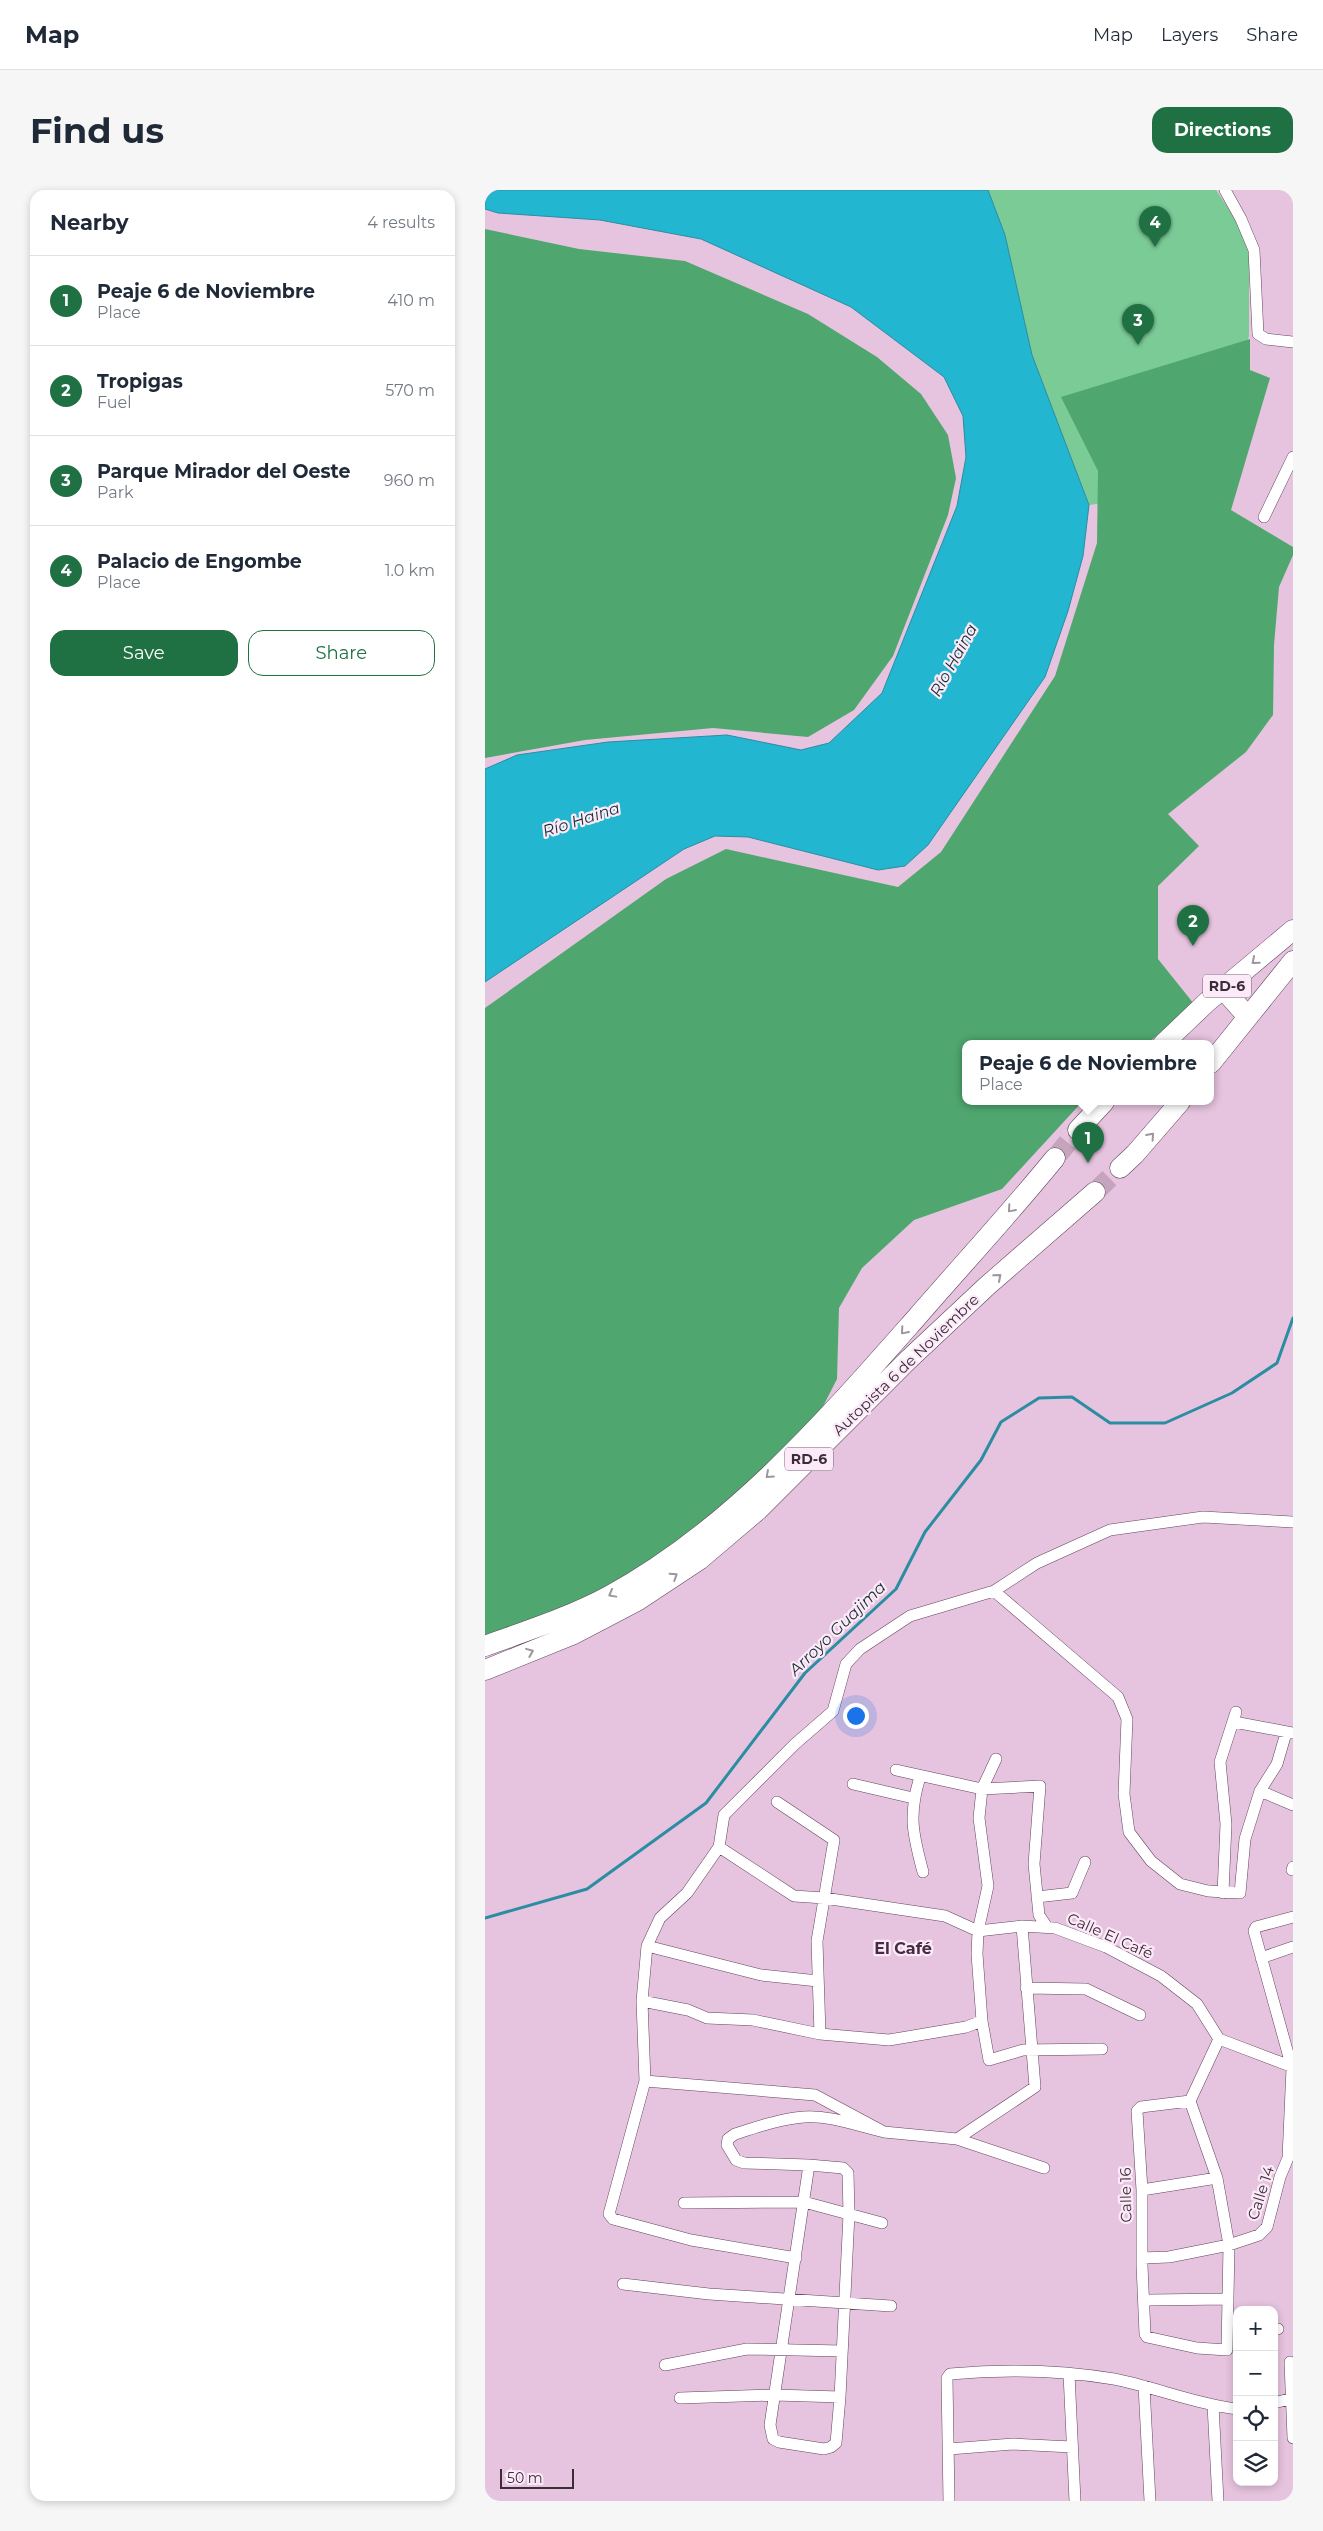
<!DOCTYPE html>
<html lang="en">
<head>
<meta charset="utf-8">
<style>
  body { margin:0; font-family:Montserrat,sans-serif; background:#f6f6f7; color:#1f2937 }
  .controls { position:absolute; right:15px; bottom:15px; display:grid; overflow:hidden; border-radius:10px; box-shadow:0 2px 8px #0003 }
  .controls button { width:45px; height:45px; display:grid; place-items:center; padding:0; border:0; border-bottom:1px solid #e0e1e3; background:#fff; color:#1f2937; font:25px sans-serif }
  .scale { position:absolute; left:15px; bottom:12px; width:74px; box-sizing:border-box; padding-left:5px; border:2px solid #3b2d38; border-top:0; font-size:14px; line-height:18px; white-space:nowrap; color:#3b2d38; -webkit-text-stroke:4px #fceaf8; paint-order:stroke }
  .you { position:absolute; left:370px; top:1525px; width:18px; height:18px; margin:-12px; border:4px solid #fff; border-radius:50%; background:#1a73e8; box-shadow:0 0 0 8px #1a73e833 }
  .badge { display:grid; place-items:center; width:32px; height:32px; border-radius:50%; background:#1f7143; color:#fff; font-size:16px; font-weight:700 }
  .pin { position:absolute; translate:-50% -41px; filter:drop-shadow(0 1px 2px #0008) }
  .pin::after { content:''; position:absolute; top:26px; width:18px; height:15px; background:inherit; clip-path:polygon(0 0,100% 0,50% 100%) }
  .popup { position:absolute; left:477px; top:850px; width:252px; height:65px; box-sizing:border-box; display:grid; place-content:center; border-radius:10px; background:#fff; filter:drop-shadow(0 1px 4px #0005); font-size:16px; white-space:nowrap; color:#747a83 }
  .popup b { font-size:19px; color:#1f2937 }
  .popup::after { content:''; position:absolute; left:50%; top:100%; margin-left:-10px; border:10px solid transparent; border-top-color:#fff }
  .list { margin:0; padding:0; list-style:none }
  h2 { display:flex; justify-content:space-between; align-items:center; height:65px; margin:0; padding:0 20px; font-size:21px }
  h2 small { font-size:16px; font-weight:400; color:#747a83 }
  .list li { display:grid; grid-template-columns:32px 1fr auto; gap:15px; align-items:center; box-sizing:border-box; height:90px; padding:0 20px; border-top:1px solid #e0e1e3 }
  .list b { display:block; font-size:19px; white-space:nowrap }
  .list p { margin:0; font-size:16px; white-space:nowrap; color:#747a83 }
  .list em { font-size:16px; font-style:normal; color:#747a83 }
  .actions { display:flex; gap:10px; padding:15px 20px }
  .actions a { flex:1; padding:11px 0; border:1px solid #1f7143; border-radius:15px; text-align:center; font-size:18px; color:#1f7143 }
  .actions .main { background:#1f7143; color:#fff }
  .icon { flex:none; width:28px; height:28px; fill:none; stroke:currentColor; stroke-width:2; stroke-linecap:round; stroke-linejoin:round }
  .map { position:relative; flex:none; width:808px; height:2311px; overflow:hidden; border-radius:15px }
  header { display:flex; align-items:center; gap:30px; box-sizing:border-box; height:70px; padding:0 25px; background:#fff; border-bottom:1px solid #e0e1e3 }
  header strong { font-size:24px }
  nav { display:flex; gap:28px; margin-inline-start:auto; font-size:18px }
  .intro { display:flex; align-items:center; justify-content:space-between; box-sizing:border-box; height:120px; padding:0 30px }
  h1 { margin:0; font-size:35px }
  .button { padding:12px 22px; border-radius:15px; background:#1f7143; color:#fff; font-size:18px; font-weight:700 }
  main { display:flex; gap:30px; padding:0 30px }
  aside { flex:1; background:#fff; border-radius:15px; box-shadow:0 2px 8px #0003 }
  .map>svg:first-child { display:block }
  .green { fill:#7bcb96 }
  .forest { fill:#4fa76f }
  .water { fill:#23b6d0; stroke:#2a8da2 }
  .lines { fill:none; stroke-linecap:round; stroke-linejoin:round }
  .stream { stroke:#2a8da2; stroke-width:3 }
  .motorway-tunnel { stroke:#c4a5bd; stroke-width:20; stroke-dasharray:20 10; stroke-linecap:butt }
  .minor-casing { stroke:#62455c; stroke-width:12 }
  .motorway-casing { stroke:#62455c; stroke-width:21 }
  .minor { stroke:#fff; stroke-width:11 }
  .motorway { stroke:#fff; stroke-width:20 }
  .oneway { stroke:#9d969c }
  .labels { text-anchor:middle; stroke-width:4.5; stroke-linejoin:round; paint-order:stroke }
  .shield { fill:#fceaf8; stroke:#756672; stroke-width:1 }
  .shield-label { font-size:14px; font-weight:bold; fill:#3b2d38 }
  .street-label { font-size:15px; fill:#3b2d38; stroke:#fceaf8 }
  .water-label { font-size:16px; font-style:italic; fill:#182f34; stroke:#fceaf8 }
  .neighbourhood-label { font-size:16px; font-weight:bold; fill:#472b42; stroke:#fceaf8 }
</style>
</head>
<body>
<header>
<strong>Map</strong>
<nav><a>Map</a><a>Layers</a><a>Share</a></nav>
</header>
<div class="intro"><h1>Find us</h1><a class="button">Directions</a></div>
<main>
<aside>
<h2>Nearby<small>4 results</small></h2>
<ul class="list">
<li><span class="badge">1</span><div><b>Peaje 6 de Noviembre</b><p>Place</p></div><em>410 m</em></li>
<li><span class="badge">2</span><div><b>Tropigas</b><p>Fuel</p></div><em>570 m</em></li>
<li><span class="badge">3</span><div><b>Parque Mirador del Oeste</b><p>Park</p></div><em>960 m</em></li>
<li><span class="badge">4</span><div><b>Palacio de Engombe</b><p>Place</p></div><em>1.0 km</em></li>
</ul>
<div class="actions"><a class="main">Save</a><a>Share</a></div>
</aside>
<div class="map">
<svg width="808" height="2311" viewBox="0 0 808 2311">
  <rect width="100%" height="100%" fill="#e6c3de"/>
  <path class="green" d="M503,0h228l21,31 12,31v84l-55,155 -105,14 -57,-150 -27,-120z"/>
  <path class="forest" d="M0,39l94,20 106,12 123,53 69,43 44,37 27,41 8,43 -8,37 -55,141 -39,54 -46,27 -95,-9 -128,12 -100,18z
    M765,149v31l20,8 -39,132 62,37v8l-14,32 -5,58 -1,70 -27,37 -78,62 31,32 -41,40v73l36,45 -47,40h-182v58h117l-80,87 -88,31 -52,48 -23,40 -2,71 -21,41 -81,80 -80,61 -99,52 -71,24v-629l181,-129 60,-30 172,38 43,-35 114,-176 42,-133 1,-72 -37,-74z"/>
  <path class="water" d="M0,0h503l17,45 27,120 57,150 -6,51 -15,55 -23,66 -117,168 -23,21 -27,4 -130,-33 -33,-1 -31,13 -199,133v-213l32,-14 91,-13 119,-7 74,15 28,-7 53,-50 75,-187 9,-49 -3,-41 -19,-39 -93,-70 -150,-68 -101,-19 -102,-7 -13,-4z"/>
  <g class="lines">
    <path class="stream" d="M0,1728l102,-29 119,-86 99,-130 91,-84 29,-57 56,-72 20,-38 38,-24 33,-1 38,26h55l67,-30 45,-30 16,-45"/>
    <path class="motorway-tunnel" d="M570,968l23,-28
      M610,1002l25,-24"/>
    <g class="minor-casing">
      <path id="minor" d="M740,0l16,29 13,31 4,84 8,5 27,3
        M779,327l29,-60
        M509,1401l124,106 9,22 -3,75 5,38 22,29 29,23 28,7 32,2 5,-54 15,-48 17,-27 9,-31
        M749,1532l59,11
        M511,1569l-14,30 -3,29 9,68 -10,45 -1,23 5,67 7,39 34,-10 79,-1
        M411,1580l86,19 58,-3 -6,78 5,51 8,12
        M435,1587c-12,38 -7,58 3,95
        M368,1594l60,14
        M775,1601l33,14
        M292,1612l57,38 -17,101 3,93
        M234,1657l75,49 30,2 121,18 33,15 44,-5 33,2 51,19 55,29 36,28 22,35 74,28
        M807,1680l1,-3
        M738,1703l3,-69 -6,-62 16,-50
        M552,1707l35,-4 13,-31
        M162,1756l114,29 57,6
        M776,1768l32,-11
        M541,1798l60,1 54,26
        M157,1811l46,9 19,8 46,2 67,14 69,6 77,-13 16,-6
        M160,1891l170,14 69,37 73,7 78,-52 -13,-161
        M705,1911l-49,6 -4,4 5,79v75l3,69 2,3 50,11 30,2 2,-105 -12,-67 -27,-77 29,-62
        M472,1949l87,29
        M324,1975l-39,260 3,14 6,3 45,7 7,-2 5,-4 4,-46 9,-183 -1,-41 -5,-5 -34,-3 -65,-2 -8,-3 -9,-15 1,-6 7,-5c22,-7 45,-15 69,-17 26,-2 54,9 80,15
        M657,2000l75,-12
        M199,2013l120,-1 78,21
        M311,2068l-105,-18 -78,-21 -4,-5 36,-133 -3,-80 5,-55 13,-28 27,-25 32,-46 5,-32 71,-71 38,-33 13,-47 14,-15 50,-33 84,-25 43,-28 73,-33 93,-13 90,5
        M657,2068l27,-1 60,-12 30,-10 8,-8 13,-50 8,-19 4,-90 -38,-137 2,-4 37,-10
        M138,2094l86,10 182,12
        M665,2110l77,-1
        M789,2140l4,-1
        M805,2172l3,76
        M180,2175l82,-16 95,2
        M584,2184l6,127
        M659,2196l6,115
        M195,2208l95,-3 65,2
        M789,2213l19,-5
        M728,2215l5,96
        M464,2259l64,-5 59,3
        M464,2311l-2,-123 3,-4c55,-5 109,-4 164,5 41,8 81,25 123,30"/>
    </g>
    <g class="motorway-casing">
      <path id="motorway" d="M739,800l23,26
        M678,854l44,-42 86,-72
        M726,873l82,-102
        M593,940l26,-28
        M635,978l15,-14 45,-52
        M0,1456c41,-15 85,-29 124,-50 123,-67 217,-176 308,-279 46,-53 94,-105 138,-159
        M0,1480l89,-36 63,-33 62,-41 59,-50 150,-150 79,-74 108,-94"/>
    </g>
    <use href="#minor" class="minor"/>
    <use href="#motorway" class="motorway"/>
  </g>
  <defs><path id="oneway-chevron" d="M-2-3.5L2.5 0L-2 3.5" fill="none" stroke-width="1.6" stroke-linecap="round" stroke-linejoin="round" transform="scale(1.25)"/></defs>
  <g class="oneway">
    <use href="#oneway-chevron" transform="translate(770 771) rotate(140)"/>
    <use href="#oneway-chevron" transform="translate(666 946) rotate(-48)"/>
    <use href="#oneway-chevron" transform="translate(526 1019) rotate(131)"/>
    <use href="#oneway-chevron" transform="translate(513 1087) rotate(-41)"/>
    <use href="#oneway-chevron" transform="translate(419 1141) rotate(131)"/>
    <use href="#oneway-chevron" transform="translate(284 1285) rotate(138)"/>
    <use href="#oneway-chevron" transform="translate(189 1386) rotate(-33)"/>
    <use href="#oneway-chevron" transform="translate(127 1404) rotate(151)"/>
    <use href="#oneway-chevron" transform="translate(45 1462) rotate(-22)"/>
  </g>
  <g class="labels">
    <g class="shield">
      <rect x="718" y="784.5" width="48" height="23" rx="4"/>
      <rect x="300" y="1257.5" width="48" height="23" rx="4"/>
    </g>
    <g class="shield-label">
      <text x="742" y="801">RD-6</text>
      <text x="324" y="1274">RD-6</text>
    </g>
    <g class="street-label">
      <text transform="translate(421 1175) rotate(-44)" y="5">Autopista 6 de Noviembre</text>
      <text transform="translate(625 1746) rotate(24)" y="5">Calle El Café</text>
      <text transform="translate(776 2003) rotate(-72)" y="5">Calle 14</text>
      <text transform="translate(641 2005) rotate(-91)" y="5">Calle 16</text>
    </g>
    <g class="water-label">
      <text transform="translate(468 470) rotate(-61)" y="6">Río Haina</text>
      <text transform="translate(96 629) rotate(-18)" y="6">Río Haina</text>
      <text transform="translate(352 1438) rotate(-44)" y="6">Arroyo Guajima</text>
    </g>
    <g class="neighbourhood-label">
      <text x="418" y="1764">El Café</text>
    </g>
  </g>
</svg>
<div class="controls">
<button>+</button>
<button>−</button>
<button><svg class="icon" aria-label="locate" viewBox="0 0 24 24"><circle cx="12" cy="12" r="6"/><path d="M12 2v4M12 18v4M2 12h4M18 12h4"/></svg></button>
<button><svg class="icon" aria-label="layers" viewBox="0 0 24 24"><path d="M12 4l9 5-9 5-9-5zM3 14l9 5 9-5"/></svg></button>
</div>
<div class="scale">50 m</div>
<div class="you"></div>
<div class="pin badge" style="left:603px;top:973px">1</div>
<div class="popup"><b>Peaje 6 de Noviembre</b>Place</div>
<div class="pin badge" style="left:708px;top:756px">2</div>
<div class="pin badge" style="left:653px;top:155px">3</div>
<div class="pin badge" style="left:670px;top:57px">4</div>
</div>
</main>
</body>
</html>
